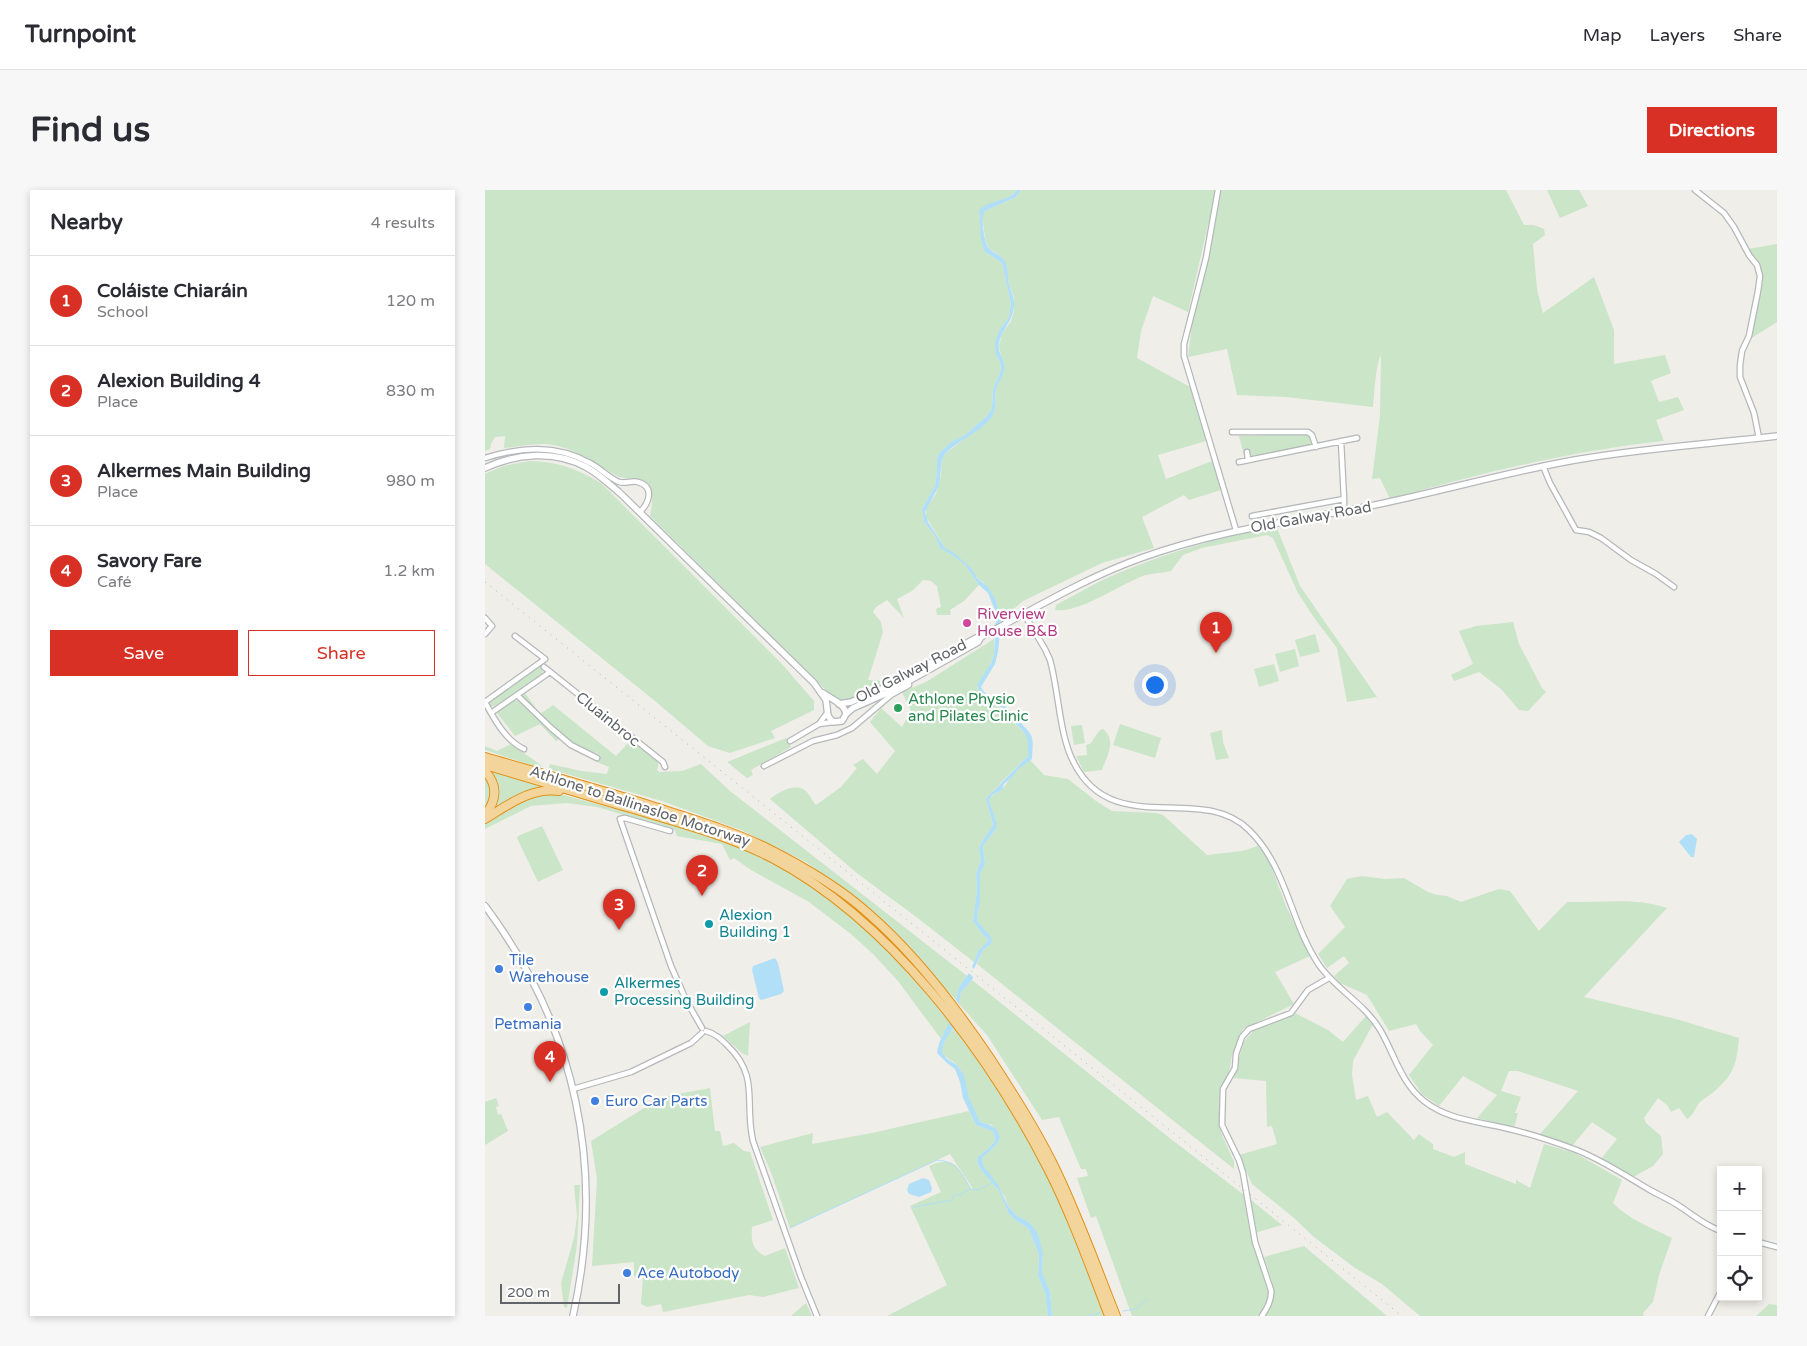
<!DOCTYPE html>
<html lang="en">
<head>
<meta charset="utf-8">
<style>
  body { margin:0; font-family:"Varela Round",sans-serif; background:#f7f7f7; color:#2b2b33 }
  .controls { position:absolute; right:15px; bottom:15px; display:grid; overflow:hidden; border-radius:0px; box-shadow:0 2px 8px #0003 }
  .controls button { width:45px; height:45px; display:grid; place-items:center; padding:0; border:0; border-bottom:1px solid #e1e1e2; background:#fff; color:#2b2b33; font:25px sans-serif }
  .scale { position:absolute; left:15px; bottom:12px; width:120px; box-sizing:border-box; padding-left:5px; border:2px solid #606367; border-top:0; font-size:14px; line-height:18px; white-space:nowrap; color:#606367; -webkit-text-stroke:4px #fff; paint-order:stroke }
  .you { position:absolute; left:669px; top:494px; width:18px; height:18px; margin:-12px; border:4px solid #fff; border-radius:50%; background:#1a73e8; box-shadow:0 0 0 8px #1a73e833 }
  .badge { display:grid; place-items:center; width:32px; height:32px; border-radius:50%; background:#d93025; color:#fff; font-size:16px; font-weight:700 }
  .pin { position:absolute; translate:-50% -41px; filter:drop-shadow(0 1px 2px #0008) }
  .pin::after { content:''; position:absolute; top:26px; width:18px; height:15px; background:inherit; clip-path:polygon(0 0,100% 0,50% 100%) }
  .list { margin:0; padding:0; list-style:none }
  h2 { display:flex; justify-content:space-between; align-items:center; height:65px; margin:0; padding:0 20px; font-size:21px }
  h2 small { font-size:16px; font-weight:400; color:#7c7c81 }
  .list li { display:grid; grid-template-columns:32px 1fr auto; gap:15px; align-items:center; box-sizing:border-box; height:90px; padding:0 20px; border-top:1px solid #e1e1e2 }
  .list b { display:block; font-size:19px; white-space:nowrap }
  .list p { margin:0; font-size:16px; white-space:nowrap; color:#7c7c81 }
  .list em { font-size:16px; font-style:normal; color:#7c7c81 }
  .actions { display:flex; gap:10px; padding:15px 20px }
  .actions a { flex:1; padding:11px 0; border:1px solid #d93025; border-radius:0px; text-align:center; font-size:18px; color:#d93025 }
  .actions .main { background:#d93025; color:#fff }
  .icon { flex:none; width:28px; height:28px; fill:none; stroke:currentColor; stroke-width:2; stroke-linecap:round; stroke-linejoin:round }
  .map { position:relative; flex:none; width:1292px; height:1126px; overflow:hidden; border-radius:0px }
  header { display:flex; align-items:center; gap:30px; box-sizing:border-box; height:70px; padding:0 25px; background:#fff; border-bottom:1px solid #e1e1e2 }
  header strong { font-size:24px }
  nav { display:flex; gap:28px; margin-inline-start:auto; font-size:18px }
  .intro { display:flex; align-items:center; justify-content:space-between; box-sizing:border-box; height:120px; padding:0 30px }
  h1 { margin:0; font-size:35px }
  .button { padding:12px 22px; border-radius:0px; background:#d93025; color:#fff; font-size:18px; font-weight:700 }
  main { display:flex; gap:30px; padding:0 30px }
  aside { flex:1; background:#fff; border-radius:0px; box-shadow:0 2px 8px #0003 }
  .map>svg:first-child { display:block }
  .green { fill:#cae5c8 }
  .water { fill:#b1dff7 }
  .lines { fill:none; stroke-linecap:round; stroke-linejoin:round }
  .stream { stroke:#b1dff7; stroke-width:1 }
  .street-casing { stroke:#b5b8bb; stroke-width:7 }
  .secondary-casing { stroke:#b4b7bb; stroke-width:8 }
  .highway-casing { stroke:#e29017; stroke-width:10 }
  .street { stroke:#fff; stroke-width:4.5 }
  .secondary { stroke:#fff; stroke-width:5.5 }
  .highway { stroke:#f3d59c; stroke-width:8 }
  .rail { stroke:#b6b7b7; stroke-width:1; stroke-dasharray:1 6; stroke-linecap:butt }
  .hotel-dot { fill:#d1479c; stroke:#fff; stroke-width:2 }
  .leisure-dot { fill:#2e9e5b; stroke:#fff; stroke-width:2 }
  .culture-dot { fill:#0f9aa8; stroke:#fff; stroke-width:2 }
  .shop-dot { fill:#3f7fe0; stroke:#fff; stroke-width:2 }
  .labels { text-anchor:middle; stroke-width:4.5; stroke-linejoin:round; paint-order:stroke }
  .street-label { font-size:15px; fill:#606367; stroke:#fff }
  .hotel-label { font-size:15px; fill:#b23c85; stroke:#fff; text-anchor:start }
  .leisure-label { font-size:15px; fill:#27864d; stroke:#fff; text-anchor:start }
  .culture-label { font-size:15px; fill:#0d838f; stroke:#fff; text-anchor:start }
  .shop-label { font-size:15px; fill:#366cbe; stroke:#fff; text-anchor:start }
</style>
</head>
<body>
<header>
<strong>Turnpoint</strong>
<nav><a>Map</a><a>Layers</a><a>Share</a></nav>
</header>
<div class="intro"><h1>Find us</h1><a class="button">Directions</a></div>
<main>
<aside>
<h2>Nearby<small>4 results</small></h2>
<ul class="list">
<li><span class="badge">1</span><div><b>Coláiste Chiaráin</b><p>School</p></div><em>120 m</em></li>
<li><span class="badge">2</span><div><b>Alexion Building 4</b><p>Place</p></div><em>830 m</em></li>
<li><span class="badge">3</span><div><b>Alkermes Main Building</b><p>Place</p></div><em>980 m</em></li>
<li><span class="badge">4</span><div><b>Savory Fare</b><p>Café</p></div><em>1.2 km</em></li>
</ul>
<div class="actions"><a class="main">Save</a><a>Share</a></div>
</aside>
<div class="map">
<svg width="1292" height="1126" viewBox="0 0 1292 1126">
  <rect width="100%" height="100%" fill="#f0eee8"/>
  <path class="green" d="M0,0h532c-9,11 -27,13 -38,20v3l5,38 18,12 9,41 -2,13 -9,12 -4,26 4,7 1,8 -8,19 -1,19 -5,8 -22,19 -15,8 -11,10 -2,6v12l-2,15 -13,23 2,13 11,14 5,12 12,7 13,10 14,20 -15,16 -14,9 1,5h-14l-1,-6 5,-2 -4,-21 -6,-5 -8,-1 -11,11 -15,8 7,19 -17,-18 -11,7 -3,5 8,10 2,10 -15,48 16,1 3,4 -32,15 -14,2 -9,-6 -182,-180c3,-15 6,-34 -14,-37 -7,-1 -12,0 -19,-3 -23,-14 -46,-31 -74,-32 -13,0 -26,3 -39,4l1,-12 -10,1 -4,7 -1,5 -5,2z
    M536,0h195l-28,122 -35,-16 -12,35 -4,27 53,29 16,54 -48,14 8,24 46,-18 12,28 -35,11 -5,-5 -42,22 12,31 -52,15 -79,38 -22,19 -5,-20 -13,-18 -6,-4 -11,-14 -21,-16 -19,-31v-9l10,-14 5,-19 1,-15 3,-6 45,-35 5,-9 1,-23 8,-18 -5,-23 3,-12 9,-13 3,-10v-14l-4,-10 -6,-28 -15,-11 -3,-6 -4,-24 1,-5 2,-2 31,-14z
    M736,0h285l18,35h10l10,4 1,6 -12,9 4,45 6,24 51,-36 20,53v34l51,-9 6,18 -20,8 8,21 19,-5 6,13 -28,10 8,21c-93,10 -184,32 -274,58l-10,-21 -8,1 8,-64 1,-60c-5,7 -7,41 -8,52l-87,-10 -49,-2 -10,-46 -39,8 5,-40 20,-85z
    M1062,0h32l9,16 -28,12z
    M1292,54v78l-27,17 13,-58 -3,-17 -12,-15z
    M821,244l4,1 2,7 -3,5 -56,11 -4,-6 -3,1v5l-1,1 -6,-23z
    M45,271c29,1 45,7 71,22l180,180 33,38v9l-43,21 4,7 -45,15 -22,-7 -53,-45 -170,-137v-90l18,-8z
    M789,336l3,2 23,58 77,111 -30,5 -10,-54 -22,-29 -17,-26 -25,-55 -6,-3 -65,13 -19,7 -12,16c-9,2 -19,2 -28,5 -22,8 -65,38 -88,34l1,-5c17,-9 34,-19 51,-27 54,-24 109,-40 167,-52z
    M1028,432l6,22 23,44 4,4 -18,19 -9,-1 -18,-21 -22,-17 -25,9 -3,-6 22,-11 -14,-33 17,-5z
    M830,444l5,18 -20,5 -5,-17z
    M509,449v16l-7,16 -10,14v3l8,11 17,10 6,8 19,18 2,6 -1,15 -27,26c-3,7 -10,9 -15,17l7,26 -12,18 -2,6 2,11 -5,14 1,17 -4,30 10,14 5,4v2l-10,10 -4,11 -59,-46 -57,-42 -88,-75c9,-7 22,-15 33,-10 6,3 9,12 13,16l25,-18 16,-19 -4,-3 10,-6 14,15 18,-23 -25,-29 11,-14 21,19 9,-16 -9,-19 24,-10z
    M810,459l4,17 -19,6 -5,-18z
    M789,474l5,17 -20,6 -5,-18z
    M54,476l4,5v2l-48,33h-5l-1,-3z
    M40,503l15,21 13,-9 63,51 15,-16 28,22 -2,8 2,2 23,-1 19,-7 29,27 237,185 -8,11 -3,13 -93,-96 -57,-42 -65,-32 -79,-29 -113,-32 1,-5 31,7 26,3 2,-7 -12,-5 3,-7 -5,-3 -1,2 -21,-10 -18,-14 -34,-34z
    M29,510l4,1 41,38 -3,2 -16,-17 -25,12 -18,-23z
    M635,534l41,14 -6,20 -42,-13z
    M597,535l3,18 -11,2 -3,-19z
    M618,539c14,11 4,27 -1,41l-18,2 -8,-16 11,-1 -1,-10 4,-1 10,-14z
    M737,540l1,12 6,16 -13,2 -6,-27z
    M301,548l5,9 -40,23 2,5 -6,3 -20,-16z
    M26,554l30,21 -1,3 -55,-18v-4l12,5z
    M545,570l14,15 24,4 28,22 16,10 44,2 7,2 44,40 35,-4 16,-5 10,12 18,48 24,50 -35,16 19,32 -51,25 -11,26 -3,18 -9,14 -1,36 3,12 12,27v7l-257,-205 6,-14 9,-7 -14,-21 -1,-6 3,-12v-30l5,-10 -2,-18 13,-17v-7l-7,-22c3,-7 9,-6 13,-11 5,-5 9,-14 15,-19 4,-4 9,-7 13,-10z
    M0,579l61,18 -56,27 6,-14z
    M0,586c9,15 7,20 0,35z
    M71,603c62,17 126,32 186,56 83,33 156,100 207,173l-3,8 -5,9 -43,-58 -24,-26 -23,-21 -42,-32 -58,-32 -17,-12 -4,2 -8,-16 -45,-8 -2,-6 -78,-23 -31,-4 -35,3 -46,23v-8l29,-17 24,-10z
    M57,636l21,44 -25,12 -21,-44 1,-2z
    M877,686l23,3 19,-1 24,14 9,3 10,1 14,6 38,-13 11,2 29,40 28,-29c32,1 69,-5 100,6l-83,89 92,22 63,19c-2,22 -4,35 -22,51 -5,5 -11,8 -16,12 -6,6 -7,14 -14,18l-8,-11 -8,4 -4,-7 -9,-7 -14,20 2,5 15,13 2,18 -10,12 -18,10h-2l-32,-17 16,-20 -25,-17 -20,24 -32,-12 38,-43 -60,-20h-9l-8,20 20,6 -6,16h3l-3,12 -2,2 -36,-9 20,-23 -34,-19 -24,30 -17,-12 -13,-19 24,-30 -13,-14 -4,-7 -27,7 -22,-36 -27,-12 -6,-7 15,-13 -5,-7 -17,12 -9,-14 27,-27 -15,-21 17,-27z
    M487,790l195,156 77,59 6,39 19,61 -4,13 -6,8h-127l-36,-100 -5,2 -14,-40 11,-2 -2,-7h-5l-22,-52 -17,3 -55,-85 -28,-31 2,-12z
    M810,823l33,17 15,12 23,-26 7,8 -20,37 -1,14 4,25 12,-4 9,21 10,-5 27,28 5,-6 14,10v5l21,8 11,-5v12l51,20v-4l14,8 14,-44 31,9 47,27 -9,23c15,16 39,25 59,35l-13,37 -6,27 -10,11 1,3h-224l-38,-32 -27,-16 -41,-31 -20,-19 -42,-34 -13,-29 38,-11 -5,-18 -5,1 -1,-46 -33,-3 11,-36 9,-11z
    M265,832l-2,34 -6,-3 -19,-17z
    M469,836c33,44 63,90 88,138 26,49 44,101 63,152h-53l-2,-25 -9,-18 2,-14 -13,-36 -14,-8 -8,-9 -3,-9 -22,-32 -1,-7 14,-13 4,-7 -8,-13 -12,-3c-5,-9 -9,-17 -12,-26 -3,-10 -3,-22 -11,-31 -5,-5 -11,-6 -15,-13l2,-9z
    M225,898l5,43h5l3,15 11,-3 10,8 6,1 23,68 -21,7c-1,13 0,23 13,29l20,-8 14,40 -36,9 -14,-2 -86,17 -2,-8 -14,3 -6,-3 2,-27h-9v-15l-42,4 5,-87 -6,-38 71,-44z
    M11,908l3,8 -3,1 2,8 3,-1 7,17 -23,14v-43z
    M484,921l7,14 16,6 2,3 1,6 -4,6 -13,11 -1,5 4,8 18,21 10,23 8,7 12,8 10,26 -1,21 7,17 3,23h-161l60,-31 -37,-79 31,-14 -12,-26c27,-11 29,1 42,23h2l-23,-35 -160,74 -18,-53 -12,-28 53,-14 -1,11 60,-11z
    M89,995h6l-3,60 -10,63 -3,-1 -3,-24 13,-45 3,-22z
    M766,1010l31,25 -27,8 -6,-32z
    M819,1056l83,70h-123l10,-20 -2,-15 -8,-24z
    M321,1113l6,13h-21z
    M1284,1114l8,1v11h-21z"/>
  <path class="water" d="M532,0h4l-5,7 -31,14c-5,5 -1,29 3,36 4,6 14,8 17,14 4,8 2,18 5,26 1,5 4,9 4,15 1,19 -12,25 -15,42 -2,9 7,16 5,25 0,6 -5,12 -7,17 -3,9 0,18 -3,27 -8,17 -36,27 -49,41l-3,6 -3,26 -14,26 3,10 17,26 9,5 17,15 6,10 11,9 8,13 5,20 -3,32 -3,12 -14,23c4,9 10,9 18,14 4,2 30,30 32,34 3,6 1,17 1,24l-15,11 -4,6 -9,8 -2,6 -10,5 -3,5 8,24 -1,5 -13,17 2,18 -5,10v30l-3,12 1,6 13,15 1,6 -9,7 -9,19 -2,-2 6,-16 10,-10v-2l-5,-4 -10,-14 4,-30 -1,-17 5,-14 -2,-11 2,-6 12,-18 -7,-26c5,-8 12,-10 15,-16l27,-27c1,-25 -3,-22 -19,-39 -4,-3 -6,-9 -11,-12 -9,-6 -19,-7 -21,-20l14,-22 3,-8 2,-42 -8,-20 -9,-8 -14,-20 -13,-10 -12,-7 -5,-12 -11,-14 -2,-13 13,-23 2,-15v-12l2,-6 11,-10 15,-8 22,-19 5,-8 1,-19 8,-19 -1,-8 -4,-7 -1,-13 5,-13 9,-12 2,-13 -9,-41 -18,-12 -3,-12 -2,-29c10,-10 29,-8 38,-20z
    M1207,644l5,5 -3,18h-3l-12,-15 7,-7z
    M290,768l3,5 6,28 -3,3 -20,6 -2,-2 -7,-28 1,-4z
    M484,783l4,4 -1,3 -11,12 -2,12 -3,-4 3,-13z
    M464,832l5,4 -10,17 -2,9 5,7 10,6 7,10 5,23 11,24c10,3 18,4 20,16l-4,7 -14,13 1,7 15,20 10,21 8,9 14,8 8,11 5,19 -1,20 8,18 2,25h-4l-3,-23 -7,-17 1,-21 -10,-26 -12,-8 -8,-7 -10,-23 -18,-21 -4,-8 1,-5 13,-11 4,-6 -1,-6 -2,-3 -16,-6 -13,-27 -3,-16 -5,-13 -8,-6 -10,-10c1,-12 8,-20 12,-31z
    M438,988l6,2 3,8 -1,4 -12,5 -10,-3 -2,-4 2,-6z"/>
  <g class="lines">
    <path class="stream" d="M429,1017l38,-7 2,-5h6l10,-6
      M305,1038l147,-68c21,2 24,13 34,29l7,1 14,-7
      M638,1121l13,-2 12,-10
      M604,1126l10,-3"/>
    <g class="street-casing">
      <path id="street" d="M733,0l-12,68 -22,86v12l52,174
        M1210,0l29,23 10,14 15,28 8,10 3,11 -2,15 -9,45 -7,15 -2,14v12l14,36 5,25
        M747,242h76l4,3 4,12
        M856,251l3,58
        M762,262l1,8
        M0,268c36,-11 71,-14 105,5 10,5 19,15 29,19 7,2 13,-2 19,0 17,5 11,21 2,30
        M754,272l118,-24
        M1058,276l7,17 26,47 13,2 12,6 30,22 25,14 18,13
        M767,326l92,-17v12
        M539,424l21,35 5,11c9,32 9,75 24,103 39,77 127,19 175,67 38,37 41,92 70,135 17,24 44,38 60,63 15,24 21,54 45,73 24,19 52,20 81,27 23,5 47,13 69,21 27,10 52,27 76,41 9,5 18,9 26,14 15,9 27,21 45,27
        M0,428l7,8 -7,8
        M59,477l119,95 2,5
        M32,505l33,32 21,18 26,13
        M0,512l60,-43 -30,-23
        M0,512c9,17 21,39 39,47
        M6,523l59,-41
        M334,534l8,-11
        M305,551l29,-17 14,-2
        M279,576l49,-25 24,-6 15,-7 39,-33 18,-10 -1,-4
        M185,641l-45,-13 -5,1 51,147 15,34 16,28
        M221,841c10,3 15,8 22,15 32,31 16,57 25,95l48,136 16,39
        M88,899l58,-17 60,-29 11,-10
        M1273,1052l19,5
        M777,1126c5,-8 10,-16 9,-26l-16,-48 -12,-69 -4,-13 -17,-35 1,-36 12,-21 1,-14 6,-17 7,-8 42,-16 17,-23 21,-12
        M1223,1126l13,-25"/>
    </g>
    <g class="secondary-casing">
      <path id="secondary" d="M0,278c32,-15 70,-18 101,-1 13,7 23,17 34,26l194,190 12,17 2,16 5,6 9,-1 4,-7 7,-6 36,-16 89,-50 3,-5
        M338,503c8,6 22,11 23,21
        M354,514l12,-2 38,-16 87,-48 5,-1c53,-28 104,-59 160,-79 71,-26 145,-36 219,-50 72,-14 142,-35 215,-48 67,-12 135,-16 202,-24
        M0,716c91,121 121,262 88,410"/>
    </g>
    <g class="highway-casing">
      <path id="highway" d="M0,567c55,16 109,31 164,48 40,13 81,25 118,43 36,18 72,39 102,66 47,41 86,92 121,144 23,35 46,71 64,108 24,49 42,100 62,150
        M0,575c48,14 96,29 145,43 47,14 97,27 142,50 118,62 216,194 276,311 24,47 42,98 61,147
        M0,581c13,14 12,29 0,44
        M0,629c23,-14 46,-32 74,-28"/>
    </g>
    <use href="#street" class="street"/>
    <use href="#secondary" class="secondary"/>
    <use href="#highway" class="highway"/>
    <path class="rail" d="M0,392l917,734"/>
  </g>
  <circle class="hotel-dot" cx="482" cy="433" r="5"/>
  <circle class="leisure-dot" cx="413" cy="518" r="5"/>
  <g class="culture-dot">
    <circle cx="224" cy="734" r="5"/>
    <circle cx="119" cy="802" r="5"/>
  </g>
  <g class="shop-dot">
    <circle cx="14" cy="779" r="5"/>
    <circle cx="43" cy="817" r="5"/>
    <circle cx="110" cy="911" r="5"/>
    <circle cx="142" cy="1083" r="5"/>
  </g>
  <g class="labels">
    <g class="street-label">
      <text transform="translate(826 327) rotate(-10)" y="5">Old Galway Road</text>
      <text transform="translate(426 481) rotate(-27)" y="5">Old Galway Road</text>
      <text transform="translate(123 529) rotate(39)" y="5">Cluainbroc</text>
      <text transform="translate(155 616) rotate(18)" y="5">Athlone to Ballinasloe Motorway</text>
    </g>
    <g class="hotel-label">
      <text x="492" y="429">Riverview<tspan x="492" dy="17">House B&amp;B</tspan></text>
    </g>
    <g class="leisure-label">
      <text x="423" y="514">Athlone Physio<tspan x="423" dy="17">and Pilates Clinic</tspan></text>
    </g>
    <g class="culture-label">
      <text x="234" y="730">Alexion<tspan x="234" dy="17">Building 1</tspan></text>
      <text x="129" y="798">Alkermes<tspan x="129" dy="17">Processing Building</tspan></text>
    </g>
    <g class="shop-label">
      <text x="24" y="775">Tile<tspan x="24" dy="17">Warehouse</tspan></text>
      <text x="43" y="839" text-anchor="middle">Petmania</text>
      <text x="120" y="916">Euro Car Parts</text>
      <text x="152" y="1088">Ace Autobody</text>
    </g>
  </g>
</svg>
<div class="controls">
<button>+</button>
<button>−</button>
<button><svg class="icon" aria-label="locate" viewBox="0 0 24 24"><circle cx="12" cy="12" r="6"/><path d="M12 2v4M12 18v4M2 12h4M18 12h4"/></svg></button>
</div>
<div class="scale">200 m</div>
<div class="you"></div>
<div class="pin badge" style="left:731px;top:463px">1</div>
<div class="pin badge" style="left:217px;top:706px">2</div>
<div class="pin badge" style="left:134px;top:740px">3</div>
<div class="pin badge" style="left:65px;top:892px">4</div>
</div>
</main>
</body>
</html>
